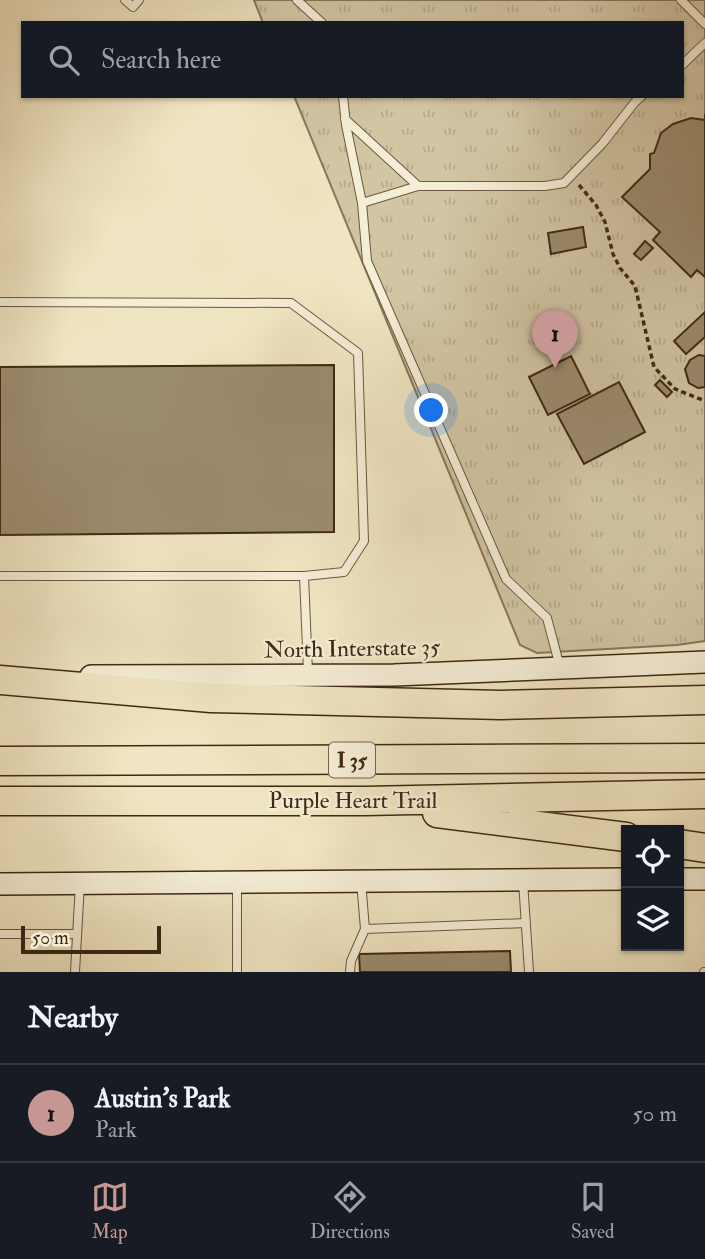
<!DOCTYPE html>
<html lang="en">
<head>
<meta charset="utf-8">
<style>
  body { margin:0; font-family:"IM FELL Double Pica",serif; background:#20242c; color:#f1f3f6 }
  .controls { position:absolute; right:21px; bottom:21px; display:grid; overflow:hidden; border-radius:0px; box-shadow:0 2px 5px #0004 }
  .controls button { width:63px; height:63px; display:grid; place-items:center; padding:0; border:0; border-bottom:2px solid #363941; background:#171b24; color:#f1f3f6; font:35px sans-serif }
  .scale { position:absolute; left:21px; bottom:18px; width:140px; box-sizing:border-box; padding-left:7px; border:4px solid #3f2912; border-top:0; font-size:19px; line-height:24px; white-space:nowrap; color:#3f2912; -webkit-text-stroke:5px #f5eed7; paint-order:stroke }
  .you { position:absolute; left:432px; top:411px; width:24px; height:24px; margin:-18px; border:5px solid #fff; border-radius:50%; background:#1a73e8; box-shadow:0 0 0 10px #1a73e833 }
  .badge { display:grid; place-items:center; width:46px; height:46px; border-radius:50%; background:#c59692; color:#111; font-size:23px; font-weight:700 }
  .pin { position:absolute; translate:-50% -58px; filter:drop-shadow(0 2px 4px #0008) }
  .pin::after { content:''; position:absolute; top:37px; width:24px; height:21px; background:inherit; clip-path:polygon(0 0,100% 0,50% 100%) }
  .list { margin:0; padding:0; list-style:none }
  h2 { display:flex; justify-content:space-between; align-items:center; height:91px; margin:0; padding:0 28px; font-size:30px }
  h2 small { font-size:23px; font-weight:400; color:#9ea1a6 }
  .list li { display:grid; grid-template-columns:46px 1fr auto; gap:21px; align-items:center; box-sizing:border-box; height:98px; padding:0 28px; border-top:2px solid #363941 }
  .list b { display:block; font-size:26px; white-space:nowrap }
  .list p { margin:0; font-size:23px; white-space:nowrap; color:#9ea1a6 }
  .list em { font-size:23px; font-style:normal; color:#9ea1a6 }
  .icon { flex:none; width:38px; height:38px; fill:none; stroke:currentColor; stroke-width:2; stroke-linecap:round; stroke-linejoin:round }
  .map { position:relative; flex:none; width:705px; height:972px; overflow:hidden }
  .search { position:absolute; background:#171b24; box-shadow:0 2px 5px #0004; left:21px; right:21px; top:21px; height:77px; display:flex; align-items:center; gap:18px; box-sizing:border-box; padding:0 24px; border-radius:0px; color:#9ea1a6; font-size:26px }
  .sheet { height:189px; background:#171b24 }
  nav { display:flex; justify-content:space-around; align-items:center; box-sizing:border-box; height:98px; border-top:2px solid #363941; background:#171b24; font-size:19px; color:#9ea1a6 }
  nav a { display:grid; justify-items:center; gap:4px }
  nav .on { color:#c59692 }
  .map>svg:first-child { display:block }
  .park { fill:url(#park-tufts); stroke:#88775b; stroke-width:2 }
  .building { fill:#9b8b6e; stroke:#3f2912; stroke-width:2 }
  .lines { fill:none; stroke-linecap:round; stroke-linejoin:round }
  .lane-casing { stroke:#6b583e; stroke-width:10 }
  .secondary-casing { stroke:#3f2912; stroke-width:24 }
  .highway-casing { stroke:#3f2912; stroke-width:31 }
  .path { stroke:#3f2912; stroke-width:3.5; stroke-dasharray:5 3.5; stroke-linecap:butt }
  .lane { stroke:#f5eed7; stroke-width:8 }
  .secondary { stroke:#f5eed7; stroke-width:21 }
  .highway { stroke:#f0e5c2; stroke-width:28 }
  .labels { text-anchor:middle; stroke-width:5; stroke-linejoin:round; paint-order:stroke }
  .shield { fill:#f5eed7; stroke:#76644d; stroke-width:2 }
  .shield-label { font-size:21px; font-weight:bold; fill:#3f2912 }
  .street-label { font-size:23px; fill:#3f2912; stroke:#f5eed7 }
</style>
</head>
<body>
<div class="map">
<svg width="705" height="972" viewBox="0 0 705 972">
  <defs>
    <pattern id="park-tufts" width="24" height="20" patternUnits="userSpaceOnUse" patternTransform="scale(1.75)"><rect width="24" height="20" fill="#d2c5a4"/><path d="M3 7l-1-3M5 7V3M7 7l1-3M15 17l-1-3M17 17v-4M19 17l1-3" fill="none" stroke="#b5a98c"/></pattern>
  </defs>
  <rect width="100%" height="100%" fill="#f0e5c2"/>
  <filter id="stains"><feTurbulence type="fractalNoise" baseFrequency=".00286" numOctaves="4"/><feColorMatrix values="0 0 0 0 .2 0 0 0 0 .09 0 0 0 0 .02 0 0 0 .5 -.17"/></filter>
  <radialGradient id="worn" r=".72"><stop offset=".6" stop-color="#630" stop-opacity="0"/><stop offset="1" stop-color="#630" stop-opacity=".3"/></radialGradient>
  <path class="park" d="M254,0h451v641l-28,4 -140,8 -17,-8 -226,-549h388v-73h-419z"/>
  <path class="building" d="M705,114v163l-8,-7 -6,7 -38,-37 7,-8 -38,-35 28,-28v-15l4,-1 7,-20 12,-9 18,-6 14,2z
    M583,227l3,20 -35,7 -3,-21z
    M645,241l8,7 -12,12 -7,-6z
    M705,312v25l-19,17 -12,-13z
    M699,355l6,1v31l-7,1 -9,-5 -4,-14 5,-9z
    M571,356l19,38 -42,21 -19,-38z
    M334,365v167l-334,3v-168z
    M660,380l12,12 -5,5 -12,-12z
    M619,382l26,50 -61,32 -27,-50z
    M510,951l1,21h-151l-1,-18z"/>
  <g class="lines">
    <g class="lane-casing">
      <path id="lane" d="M125,0l8,7 6,-7
        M297,0l25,23
        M681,0l24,24
        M682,65l23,-22
        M343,96l3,29 16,78
        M345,119l73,67
        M0,302l291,1 67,50 6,188 -20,31 -40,4h-304
        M304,576l4,97
        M560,667l-13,-49 -41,-39 -139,-318 -5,-58 56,-17h127l19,-3 38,-39 33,-42 7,-6
        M523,881l6,91
        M237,884v88
        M365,929l161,-6
        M0,934h77
        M75,972l5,-89
        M350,972l1,-11 14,-32 -4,-48
        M704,972h1"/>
    </g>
    <g class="secondary-casing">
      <path id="secondary" d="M91,676l303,-1 311,-13
        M679,879h26
        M0,884l626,-5"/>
    </g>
    <g class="highway-casing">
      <path id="highway" d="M0,680l211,18 290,7 204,-5
        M0,761l705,-3
        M0,801h365l340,-7
        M437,813l189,24
        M679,844l26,4"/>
    </g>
    <path class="path" d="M579,185l17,20 9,17 8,32 7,14 15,18 19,81 21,22 30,12"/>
    <use href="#lane" class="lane"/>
    <use href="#secondary" class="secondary"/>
    <use href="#highway" class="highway"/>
  </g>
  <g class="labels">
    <rect class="shield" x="329" y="742.5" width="46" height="35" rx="5"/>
    <g class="shield-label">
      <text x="352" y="767">I 35</text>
    </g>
    <g class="street-label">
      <text transform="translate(352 648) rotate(-1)" y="8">North Interstate 35</text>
      <text x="353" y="808">Purple Heart Trail</text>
    </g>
  </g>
  <rect width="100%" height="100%" filter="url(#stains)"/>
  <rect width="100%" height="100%" fill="url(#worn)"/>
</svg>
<div class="controls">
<button><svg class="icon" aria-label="locate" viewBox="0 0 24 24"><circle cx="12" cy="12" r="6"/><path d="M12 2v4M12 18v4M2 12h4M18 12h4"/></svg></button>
<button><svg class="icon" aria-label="layers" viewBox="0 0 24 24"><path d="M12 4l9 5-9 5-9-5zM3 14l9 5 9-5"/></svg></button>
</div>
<div class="scale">50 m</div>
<div class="you"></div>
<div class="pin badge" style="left:555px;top:368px">1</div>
<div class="search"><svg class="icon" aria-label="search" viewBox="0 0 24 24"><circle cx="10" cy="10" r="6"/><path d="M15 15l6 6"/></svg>Search here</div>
</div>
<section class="sheet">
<h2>Nearby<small></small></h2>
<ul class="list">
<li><span class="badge">1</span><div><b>Austin’s Park</b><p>Park</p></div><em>50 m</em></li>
</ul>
</section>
<nav>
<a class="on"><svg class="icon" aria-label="map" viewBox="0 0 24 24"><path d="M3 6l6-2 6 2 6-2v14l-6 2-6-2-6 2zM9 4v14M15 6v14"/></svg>Map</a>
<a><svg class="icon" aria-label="directions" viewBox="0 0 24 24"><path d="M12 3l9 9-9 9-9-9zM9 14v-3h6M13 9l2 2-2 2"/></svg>Directions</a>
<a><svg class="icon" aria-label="saved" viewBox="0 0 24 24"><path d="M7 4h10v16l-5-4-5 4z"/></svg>Saved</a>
</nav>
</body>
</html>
